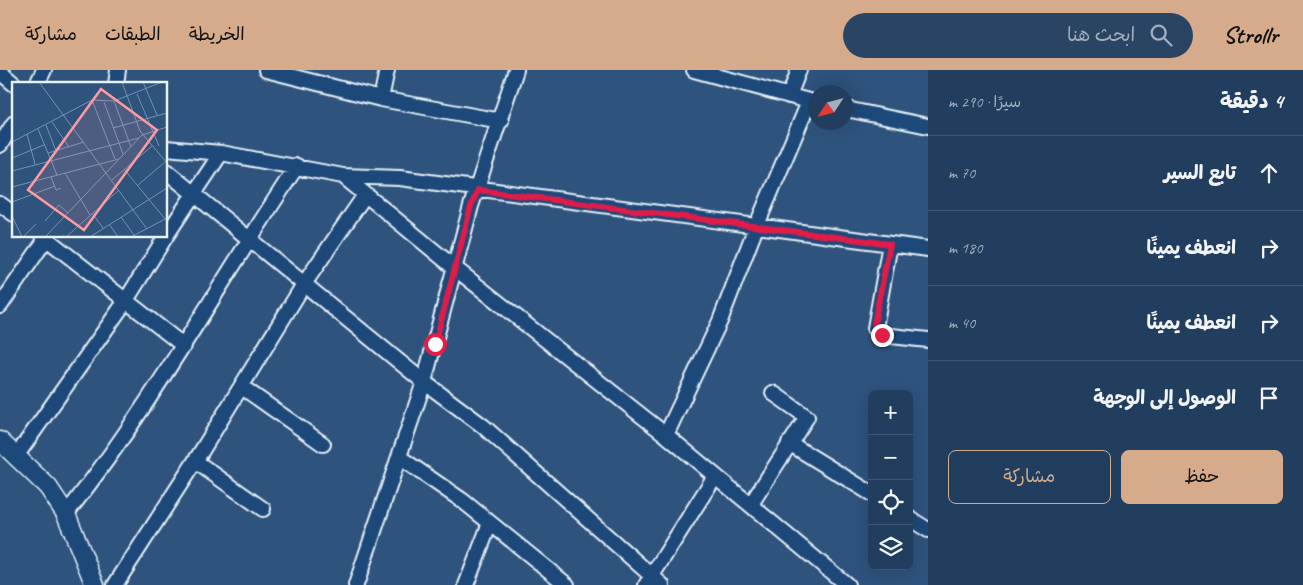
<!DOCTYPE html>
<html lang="ar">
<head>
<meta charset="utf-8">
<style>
  body { margin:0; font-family:Caveat,"Playpen Sans Arabic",sans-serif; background:#2a4564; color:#f1f3f6; direction:rtl }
  .controls { position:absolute; right:15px; bottom:15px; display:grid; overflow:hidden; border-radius:8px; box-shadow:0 5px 20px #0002 }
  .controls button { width:45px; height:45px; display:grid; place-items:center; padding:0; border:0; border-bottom:1px solid #3f5773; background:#223e5e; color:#f1f3f6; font:25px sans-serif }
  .compass { position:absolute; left:808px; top:15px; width:45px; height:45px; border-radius:50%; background:#223e5e; box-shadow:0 5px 20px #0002; rotate:234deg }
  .stop { position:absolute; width:15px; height:15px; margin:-11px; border:4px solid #e11d48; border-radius:50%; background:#fff }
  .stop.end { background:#e11d48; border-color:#fff; box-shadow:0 1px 5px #0008 }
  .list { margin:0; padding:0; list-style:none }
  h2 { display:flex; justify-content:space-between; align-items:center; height:65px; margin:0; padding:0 20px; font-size:21px }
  h2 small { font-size:16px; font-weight:400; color:#a2aebc }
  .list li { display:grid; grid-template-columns:32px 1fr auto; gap:15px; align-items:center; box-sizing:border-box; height:75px; padding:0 20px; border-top:1px solid #3f5773 }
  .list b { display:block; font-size:19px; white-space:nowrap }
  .list em { font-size:16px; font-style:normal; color:#a2aebc }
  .actions { display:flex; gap:10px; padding:15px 20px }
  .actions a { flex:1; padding:11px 0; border:1px solid #d6ab8b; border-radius:8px; text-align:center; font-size:18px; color:#d6ab8b }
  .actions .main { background:#d6ab8b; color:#111 }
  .icon { flex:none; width:28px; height:28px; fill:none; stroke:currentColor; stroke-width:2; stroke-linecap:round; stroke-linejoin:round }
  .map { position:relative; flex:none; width:928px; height:515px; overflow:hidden; direction:ltr }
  header { display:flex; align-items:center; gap:30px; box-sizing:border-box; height:70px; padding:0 25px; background:#d6ab8b; color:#111 }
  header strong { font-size:24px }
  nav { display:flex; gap:28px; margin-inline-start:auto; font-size:18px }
  .search { width:350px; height:45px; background:#2a4564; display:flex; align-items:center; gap:12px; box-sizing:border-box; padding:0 18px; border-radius:28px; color:#a2aebc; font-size:19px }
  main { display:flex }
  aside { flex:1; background:#223e5e }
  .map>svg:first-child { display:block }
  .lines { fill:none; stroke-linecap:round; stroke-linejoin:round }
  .minor-casing { stroke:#e8f1f8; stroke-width:18 }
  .tertiary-casing { stroke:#e8f1f8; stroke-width:21 }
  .minor { stroke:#1f4a7a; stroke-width:14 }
  .tertiary { stroke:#1f4a7a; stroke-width:18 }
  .route { stroke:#e11d48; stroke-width:6 }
  .inset-road { fill:none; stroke:#7892ae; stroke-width:1 }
  .view { fill:#ff9aa2; fill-opacity:0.15; stroke:#ff9aa2; stroke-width:2.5 }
  .inset-edge { fill:none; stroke:#e8f1f8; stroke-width:2.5 }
</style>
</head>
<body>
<header>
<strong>Strollr</strong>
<div class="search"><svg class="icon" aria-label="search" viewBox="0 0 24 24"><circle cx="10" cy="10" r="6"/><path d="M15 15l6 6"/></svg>ابحث هنا</div>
<nav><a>الخريطة</a><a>الطبقات</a><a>مشاركة</a></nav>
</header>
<main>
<aside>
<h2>4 دقيقة<small>سيرًا · 290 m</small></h2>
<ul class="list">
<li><svg class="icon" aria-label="ahead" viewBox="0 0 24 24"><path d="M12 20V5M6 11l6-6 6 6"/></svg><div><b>تابع السير</b></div><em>70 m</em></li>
<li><svg class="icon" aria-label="right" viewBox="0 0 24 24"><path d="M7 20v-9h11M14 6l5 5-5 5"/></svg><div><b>انعطف يمينًا</b></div><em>180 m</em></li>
<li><svg class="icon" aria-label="right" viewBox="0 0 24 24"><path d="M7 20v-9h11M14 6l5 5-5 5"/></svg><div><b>انعطف يمينًا</b></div><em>40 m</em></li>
<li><svg class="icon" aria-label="arrive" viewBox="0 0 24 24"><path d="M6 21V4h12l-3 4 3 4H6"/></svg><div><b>الوصول إلى الوجهة</b></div></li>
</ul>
<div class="actions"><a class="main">حفظ</a><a>مشاركة</a></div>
</aside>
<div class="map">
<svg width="928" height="515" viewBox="0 0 928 515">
  <rect width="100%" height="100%" fill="#2e537d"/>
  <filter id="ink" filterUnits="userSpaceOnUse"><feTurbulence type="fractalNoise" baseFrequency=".02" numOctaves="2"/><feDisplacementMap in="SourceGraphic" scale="10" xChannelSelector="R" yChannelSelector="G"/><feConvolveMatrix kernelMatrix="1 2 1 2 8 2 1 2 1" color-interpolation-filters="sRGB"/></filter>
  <g filter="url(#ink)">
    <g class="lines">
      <g class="minor-casing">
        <path id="minor" d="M266,0l115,29 120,22
          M694,0l122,33
          M0,2l14,12
          M37,14l7,-14
          M116,14l2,-14
          M789,26l10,-26
          M381,29l6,-29
          M846,39l82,17
          M0,75l14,-22
          M166,78l55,5 122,23 57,2 528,71
          M166,101l258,211 59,44 179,159
          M343,106l113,93 210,166 181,150
          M0,134l14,10
          M43,166l141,110
          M166,166l55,-83
          M890,174l-15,84 7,7 46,5
          M0,236l48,-70
          M242,317l81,57
          M666,365l54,-114 36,-94 53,-125
          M789,373l83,51
          M17,385l108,-153 41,-66
          M399,387l64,44 104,84
          M195,391l68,48
          M751,434l56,-87 -34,-24
          M66,444c87,-110 153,-231 231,-348
          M909,448l19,12
          M115,515l86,-133 103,-168 61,-89
          M356,515l68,-203 47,-176 45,-136
          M466,515l24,-62
          M646,515l69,-109"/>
      </g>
      <g class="tertiary-casing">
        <path id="tertiary" d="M0,371l48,46 18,27 29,71"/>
      </g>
      <use href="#minor" class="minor"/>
      <use href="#tertiary" class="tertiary"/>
    </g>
  </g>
  <g class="lines" filter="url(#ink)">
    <path class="route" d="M435,274l36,-138 7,-16 412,54 -16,80 3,8 5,3"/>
  </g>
  <g transform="translate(12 12)">
    <rect width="155" height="155" fill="#2e537d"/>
    <path class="inset-road" d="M27,0l108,147M110,0l18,49 27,32M131,0l14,33M125,12l22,52M80,18l23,59M102,19l17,46M92,20l19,52M40,40l17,25M34,43l10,26M101,46l54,-15M26,47l19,46M15,52l8,30M0,60l80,-42 22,1 48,-19M36,71l36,-11M0,76l32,-13M112,87l41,50M0,89l127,-33M53,91l25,42M39,95l5,13 5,-2M100,98l40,-34M126,103l27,-23M0,105l107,-28M0,120l43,-16M80,131l11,15M0,134l10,21M109,135l13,18M33,139l14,-16 9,8M97,142l9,13M11,155l13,-13M33,155l97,-102 25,-8M54,155l53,-47M78,155l77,-49M119,155l36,-19"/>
    <path class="view" d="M89,7l56,41 -73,100 -56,-40z"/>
    <rect width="155" height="155" class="inset-edge"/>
  </g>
</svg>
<div class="controls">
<button>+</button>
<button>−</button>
<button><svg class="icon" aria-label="locate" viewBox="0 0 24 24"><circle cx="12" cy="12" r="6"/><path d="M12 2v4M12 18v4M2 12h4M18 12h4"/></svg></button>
<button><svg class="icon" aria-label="layers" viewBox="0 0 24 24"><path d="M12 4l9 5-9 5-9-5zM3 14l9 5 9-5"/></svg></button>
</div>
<svg class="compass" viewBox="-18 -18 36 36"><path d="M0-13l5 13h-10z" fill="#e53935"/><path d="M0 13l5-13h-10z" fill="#a2aebc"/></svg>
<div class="stop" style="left:435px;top:274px"></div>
<div class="stop end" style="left:882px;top:265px"></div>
</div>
</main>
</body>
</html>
